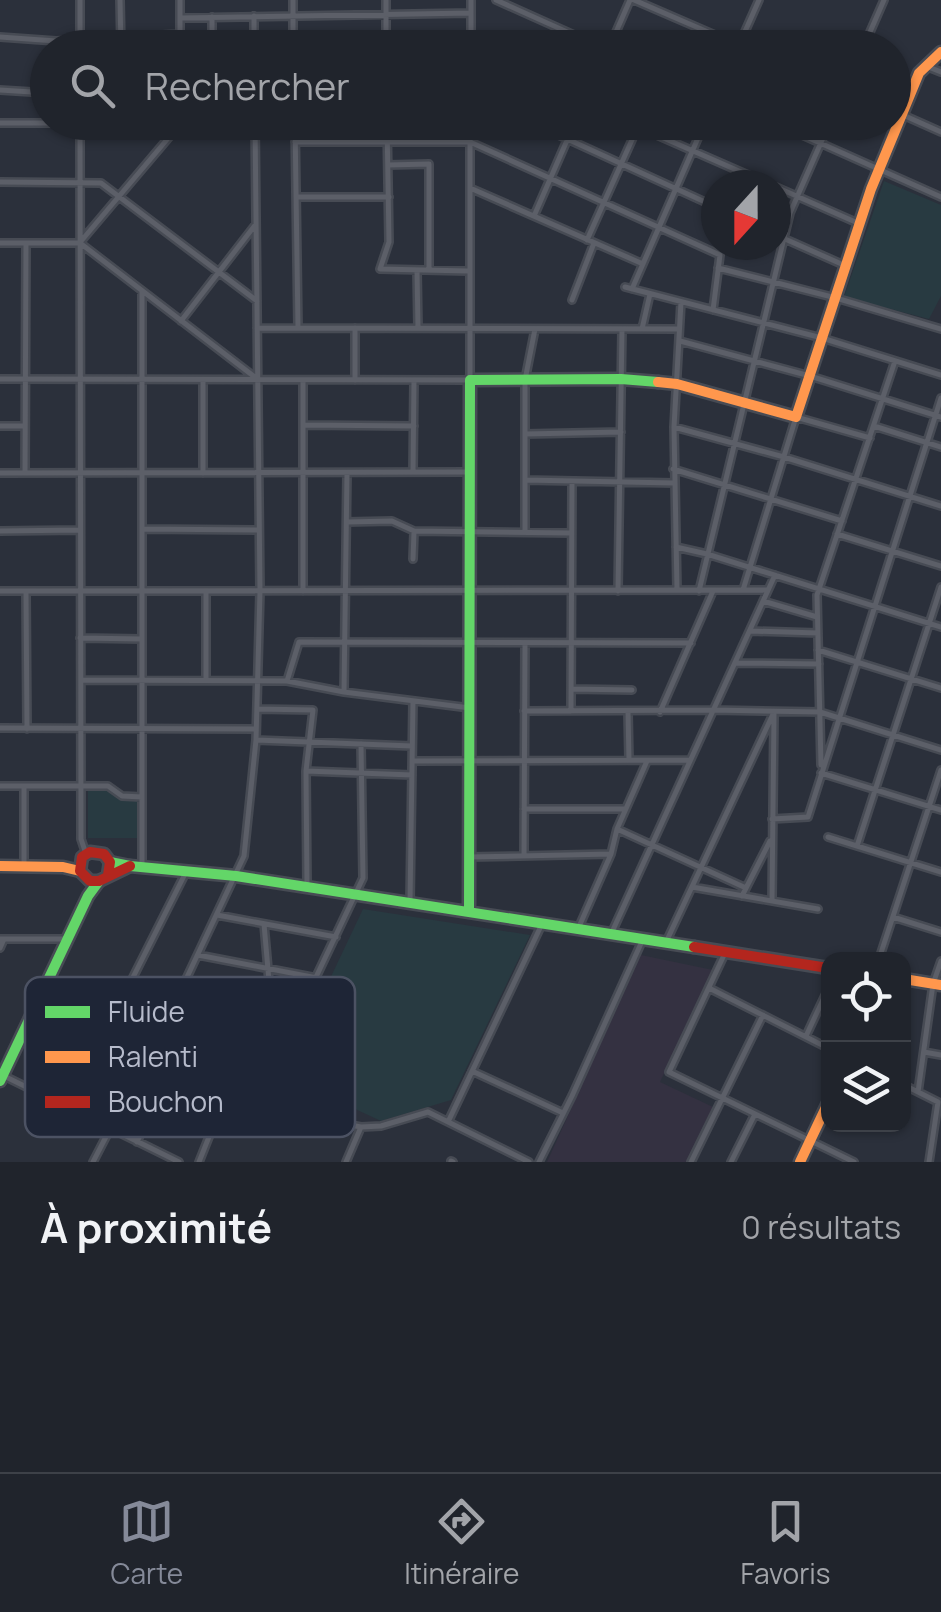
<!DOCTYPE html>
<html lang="fr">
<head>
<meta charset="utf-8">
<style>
  body { margin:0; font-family:Manrope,sans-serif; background:#2d3038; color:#f1f3f6 }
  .controls { position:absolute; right:30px; bottom:30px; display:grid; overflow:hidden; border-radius:20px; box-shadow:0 2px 8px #0004 }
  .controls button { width:90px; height:90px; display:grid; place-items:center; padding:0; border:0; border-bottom:2px solid #3d4148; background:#20242c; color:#f1f3f6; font:50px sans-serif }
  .compass { position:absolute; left:701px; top:170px; width:90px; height:90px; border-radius:50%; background:#20242c; box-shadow:0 2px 8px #0004; rotate:201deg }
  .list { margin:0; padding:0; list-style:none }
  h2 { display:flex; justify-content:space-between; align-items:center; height:130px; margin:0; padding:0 40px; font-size:42px }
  h2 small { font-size:32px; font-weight:400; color:#a2a4a9 }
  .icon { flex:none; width:55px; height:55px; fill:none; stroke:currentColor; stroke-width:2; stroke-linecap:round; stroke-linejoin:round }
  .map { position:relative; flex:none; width:941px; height:1162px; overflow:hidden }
  .search { position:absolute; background:#20242c; box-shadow:0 2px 8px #0004; left:30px; right:30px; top:30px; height:110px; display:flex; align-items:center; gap:25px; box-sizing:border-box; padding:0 35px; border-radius:55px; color:#a2a4a9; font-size:38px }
  .sheet { height:310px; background:#20242c }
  nav { display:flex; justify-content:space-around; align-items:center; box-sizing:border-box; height:140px; border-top:2px solid #3d4148; background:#20242c; font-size:28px; color:#a2a4a9 }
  nav a { display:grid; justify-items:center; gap:5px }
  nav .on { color:#858a99 }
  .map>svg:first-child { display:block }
  .medical { fill:#343141 }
  .green { fill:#283a41 }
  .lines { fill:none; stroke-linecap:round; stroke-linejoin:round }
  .street-casing { stroke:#474b54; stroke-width:10 }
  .fast-casing { stroke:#474b54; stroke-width:15 }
  .slow-casing { stroke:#474b54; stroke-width:15 }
  .jam-casing { stroke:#474b54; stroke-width:15 }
  .street { stroke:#5c5f68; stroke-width:5 }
  .fast { stroke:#63d668; stroke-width:10 }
  .slow { stroke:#ff974d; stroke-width:10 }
  .jam { stroke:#b3261e; stroke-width:10 }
  .key { fill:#1e2536; stroke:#4c5263; stroke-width:2.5 }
  .key-label { font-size:28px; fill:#b6bbcb }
</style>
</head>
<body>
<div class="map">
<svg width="941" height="1162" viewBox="0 0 941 1162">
  <rect width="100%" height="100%" fill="#2b303b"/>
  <path class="medical" d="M641,955l72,15 -53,112 53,25 -26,55h-140z"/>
  <path class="green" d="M884,181l57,24v91l-12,23 -85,-22z
    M88,788h18l14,12 18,1 -1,37h-49z
    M363,909l167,26 -79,165 -70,21 -97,-45z"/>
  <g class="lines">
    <g class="street-casing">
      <path id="street" d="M80,0v48
        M120,0l1,48
        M180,0v48
        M293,0v48
        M386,0v48
        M496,0l107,48
        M634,0l111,48
        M254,16v32
        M212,17v31
        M180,18l291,-5
        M0,37l56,4 124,-7
        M739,45l20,-45
        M471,48v-48
        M609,48l21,-48
        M863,48l21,-48
        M926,66l15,6
        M0,90l48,3
        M894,111l47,21
        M80,122l1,717 5,15
        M295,122l3,206
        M387,122l2,120 -9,27 88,2
        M530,122l186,85
        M627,122l144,63
        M773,122l168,75
        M0,123h295
        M295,142h175l250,113 -7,55
        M388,165l41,-1v106
        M0,182l101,1 156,118
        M776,187l84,37
        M470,188l173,76
        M297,197h92
        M534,216l41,-94
        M776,235l70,31
        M82,240l99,-117
        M587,240l53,-118
        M0,243h80l176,135
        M718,268l118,30 105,31
        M417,271l1,57
        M625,287l197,51 119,37
        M632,289l73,-167
        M572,300l22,-57
        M181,321l75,-97
        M257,328l422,1
        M355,328v52
        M642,329l8,-35
        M680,341l130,35 131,41
        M0,379l470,1v-258
        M303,380v211
        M303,425l111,1
        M0,426h25
        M874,426l67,21
        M674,427l110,30 157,49
        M525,434l96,-2
        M673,469l169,52
        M413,472l1,-92
        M0,473l471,-1
        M25,473l1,-230
        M203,473v-92
        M525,480l149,3
        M347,522l45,-1 22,10 157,2
        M142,529l117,1
        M0,531l80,-1
        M525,532v-152l10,-51
        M837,534l104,32
        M676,547l31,7 234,73
        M413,559l1,-27
        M677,590l-3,-163 7,-125
        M743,590l53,-173 74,21
        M0,591l768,-1
        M618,591l4,-262
        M699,591l91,-378 40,-91
        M26,592l1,137
        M206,592v87
        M763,601l54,16
        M751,631l67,2
        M80,638l62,1
        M818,650l123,38
        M735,663l84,1
        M81,680l206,1 57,11 126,16
        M287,681l12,-39 392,1
        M571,689l61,1
        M344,692l3,-219
        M257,709l56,1 -7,61 1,115
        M524,711l189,-1 107,2 121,38
        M571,711l1,-230
        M628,712l1,48
        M660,712l53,-121
        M0,728l256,1
        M256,740l156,6
        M412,761l277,-1
        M821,765l-4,-170 78,-234
        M306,771l106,4
        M821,773l120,37
        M0,786h108l14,10 20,1
        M524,809h101
        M772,819l36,-2 133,-419
        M617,829l129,59
        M828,837l113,35
        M857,846l84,-259
        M524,856l1,-213
        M469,857l142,-3
        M24,866v-80
        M142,867v-576
        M692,887l126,22
        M742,896l28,-55
        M772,901l2,-187
        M410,902l3,-201
        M217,915l119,22
        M893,917l48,15
        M264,924l10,114
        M578,929l33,-75 6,-25 30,-68
        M612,932l163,-357
        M0,939h67
        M667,940l107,-228
        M0,948l4,-9
        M725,953l-56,119 185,90
        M198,955l119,23
        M879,959l62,-189
        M709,988l119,60
        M45,989l268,129 48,9 20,-1 47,-14 101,50
        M180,992l105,51
        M111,1021l75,-149
        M806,1036l22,-47
        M156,1043l88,-187 12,-116 4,-149 -5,-469
        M924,1052l17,3
        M472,1071l91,42
        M2,1075l177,87
        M904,1085l34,17 -9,60
        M918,1092l15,-108 8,-23
        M261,1093l102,-215 -2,-134
        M52,1100l42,-87
        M448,1122l93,-196
        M137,1142l41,-88
        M451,1161l2,1
        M93,1162l17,-33
        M199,1162l33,-83
        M346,1162l15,-35
        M539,1162l33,-66 71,-157
        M691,1162l72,-147
        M731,1162l24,-48"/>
    </g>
    <g class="fast-casing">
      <path id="fast" d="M110,862l20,4 106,10 458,71
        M469,912l1,-532 151,-1 37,3
        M0,1081l88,-185 11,-15"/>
    </g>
    <g class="slow-casing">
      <path id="slow" d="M658,382l19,2 119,33 75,-228 48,-116 22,-21
        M0,866l63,1 17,4
        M904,979l37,6
        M800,1162l28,-59"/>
    </g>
    <g class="jam-casing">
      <path id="jam" d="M108,875l2,-13 -6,-8 -14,-2 -8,5 -2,14 10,10h9l31,-15
        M694,947l134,21"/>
    </g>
    <use href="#street" class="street"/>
    <use href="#fast" class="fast"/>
    <use href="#slow" class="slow"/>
    <use href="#jam" class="jam"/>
  </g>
  <rect x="25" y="977" width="330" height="160" rx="15" class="key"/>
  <rect x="45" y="1006" width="45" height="12" fill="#63d668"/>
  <rect x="45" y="1051" width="45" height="12" fill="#ff974d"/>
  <rect x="45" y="1096" width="45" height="12" fill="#b3261e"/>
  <g class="key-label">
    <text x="108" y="1022">Fluide</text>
    <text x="108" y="1067">Ralenti</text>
    <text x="108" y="1112">Bouchon</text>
  </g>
</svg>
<div class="controls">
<button><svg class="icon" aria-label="locate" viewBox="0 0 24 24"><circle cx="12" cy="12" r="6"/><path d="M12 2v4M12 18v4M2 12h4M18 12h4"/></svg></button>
<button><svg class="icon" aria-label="layers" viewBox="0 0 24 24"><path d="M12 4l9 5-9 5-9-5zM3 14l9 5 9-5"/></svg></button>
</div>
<svg class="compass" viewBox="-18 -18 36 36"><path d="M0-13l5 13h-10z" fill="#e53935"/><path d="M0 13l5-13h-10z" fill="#a2a4a9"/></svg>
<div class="search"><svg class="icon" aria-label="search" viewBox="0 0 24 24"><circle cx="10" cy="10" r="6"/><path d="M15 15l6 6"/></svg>Rechercher</div>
</div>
<section class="sheet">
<h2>À proximité<small>0 résultats</small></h2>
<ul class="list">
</ul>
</section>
<nav>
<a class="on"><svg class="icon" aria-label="map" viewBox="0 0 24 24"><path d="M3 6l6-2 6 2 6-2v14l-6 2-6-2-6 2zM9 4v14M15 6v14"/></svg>Carte</a>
<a><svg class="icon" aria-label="directions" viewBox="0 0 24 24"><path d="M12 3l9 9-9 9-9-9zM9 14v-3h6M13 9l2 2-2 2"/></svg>Itinéraire</a>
<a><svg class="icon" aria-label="saved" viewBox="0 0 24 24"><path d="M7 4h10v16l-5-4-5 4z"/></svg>Favoris</a>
</nav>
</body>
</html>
